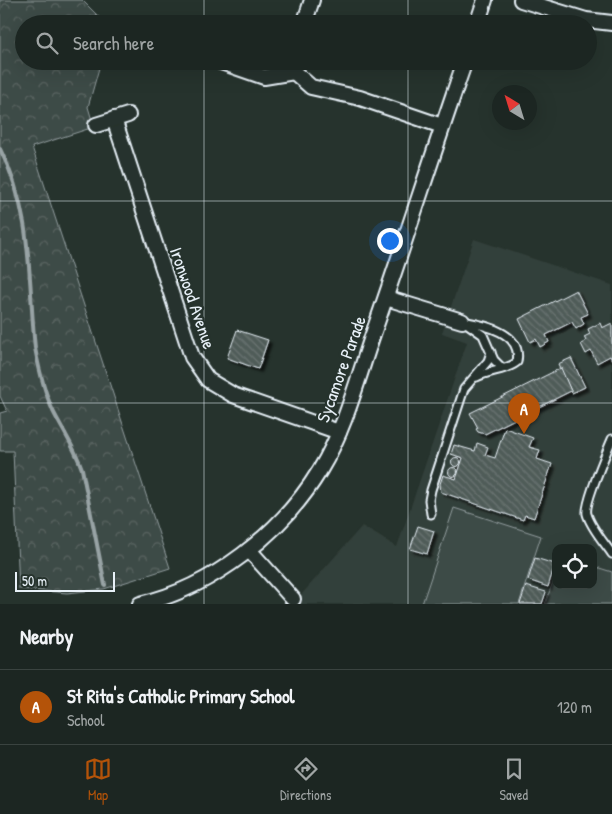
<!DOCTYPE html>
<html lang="en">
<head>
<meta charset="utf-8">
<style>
	body { margin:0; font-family:"Patrick Hand",sans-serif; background:#252e2a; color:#f1f3f6 }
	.controls { position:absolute; right:15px; bottom:15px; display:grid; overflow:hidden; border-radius:10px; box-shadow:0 5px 20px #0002 }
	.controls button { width:45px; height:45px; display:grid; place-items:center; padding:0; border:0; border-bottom:1px solid #3a4340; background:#1c2622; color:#f1f3f6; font:25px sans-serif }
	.compass { position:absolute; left:492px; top:85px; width:45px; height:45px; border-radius:50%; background:#1c2622; box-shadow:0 5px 20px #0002; rotate:322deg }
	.scale { position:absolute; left:15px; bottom:12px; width:100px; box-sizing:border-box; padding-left:5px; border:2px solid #e8f1f8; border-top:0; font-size:14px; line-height:18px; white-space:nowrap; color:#e8f1f8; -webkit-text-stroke:4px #26332d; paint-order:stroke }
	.you { position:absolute; left:389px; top:240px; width:18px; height:18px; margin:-12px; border:4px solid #fff; border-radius:50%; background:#1a73e8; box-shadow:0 0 0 8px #1a73e833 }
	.badge { display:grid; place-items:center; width:32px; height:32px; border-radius:50%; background:#b45309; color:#fff; font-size:16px; font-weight:700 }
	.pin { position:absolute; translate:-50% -41px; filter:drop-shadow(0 1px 2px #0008) }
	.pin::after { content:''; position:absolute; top:26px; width:18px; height:15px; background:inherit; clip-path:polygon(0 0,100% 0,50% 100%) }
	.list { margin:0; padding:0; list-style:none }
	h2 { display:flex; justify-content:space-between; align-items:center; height:65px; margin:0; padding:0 20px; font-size:21px }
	h2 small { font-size:16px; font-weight:400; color:#a0a5a5 }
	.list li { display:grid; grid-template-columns:32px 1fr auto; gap:15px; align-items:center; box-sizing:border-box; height:75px; padding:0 20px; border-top:1px solid #3a4340 }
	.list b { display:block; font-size:19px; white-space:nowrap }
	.list p { margin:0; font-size:16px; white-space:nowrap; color:#a0a5a5 }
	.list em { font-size:16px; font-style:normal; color:#a0a5a5 }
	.icon { flex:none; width:28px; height:28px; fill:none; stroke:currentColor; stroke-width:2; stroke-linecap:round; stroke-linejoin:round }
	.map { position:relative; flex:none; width:612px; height:604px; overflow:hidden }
	.search { position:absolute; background:#1c2622; box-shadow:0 5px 20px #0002; left:15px; right:15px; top:15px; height:55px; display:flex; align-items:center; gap:12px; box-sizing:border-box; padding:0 18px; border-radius:28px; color:#a0a5a5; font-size:19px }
	.sheet { height:140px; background:#1c2622 }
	nav { display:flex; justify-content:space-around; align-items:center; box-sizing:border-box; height:70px; border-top:1px solid #3a4340; background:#1c2622; font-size:14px; color:#a0a5a5 }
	nav a { display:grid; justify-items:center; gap:2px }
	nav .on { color:#b45309 }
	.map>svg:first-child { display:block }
</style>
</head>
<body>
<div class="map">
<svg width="612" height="604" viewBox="0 0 612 604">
	<defs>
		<pattern id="park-crowns" width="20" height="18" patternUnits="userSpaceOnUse" patternTransform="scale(1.25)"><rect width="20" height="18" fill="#3e4b47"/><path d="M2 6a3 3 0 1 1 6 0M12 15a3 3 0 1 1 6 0" fill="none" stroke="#5a6562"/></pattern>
		<pattern id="building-back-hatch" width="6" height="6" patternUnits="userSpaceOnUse" patternTransform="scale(1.25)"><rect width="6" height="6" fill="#505c59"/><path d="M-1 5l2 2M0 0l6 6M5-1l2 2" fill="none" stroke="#697472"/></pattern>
		<filter id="shadow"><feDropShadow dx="3.5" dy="3.5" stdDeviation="1" flood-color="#0009"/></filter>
	</defs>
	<rect width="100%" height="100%" fill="#26332d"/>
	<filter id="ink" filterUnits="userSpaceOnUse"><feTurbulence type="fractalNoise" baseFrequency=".02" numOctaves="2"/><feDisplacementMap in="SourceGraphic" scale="10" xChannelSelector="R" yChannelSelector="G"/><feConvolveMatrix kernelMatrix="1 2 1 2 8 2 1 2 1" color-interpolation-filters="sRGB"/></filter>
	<g filter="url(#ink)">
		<!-- built -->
		<path fill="#333f3a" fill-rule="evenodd" d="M474,239L612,285V604H293L362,526L397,547L467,342L442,333ZM556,548H593V585H556Z"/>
		<!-- green -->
		<g fill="#3e4b47" stroke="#939ea0">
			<path d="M454,508L541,536L519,604H422Z"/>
			<path d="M593,566L612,572V604H545L556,573V585H593Z"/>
		</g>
		<!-- park -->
		<path fill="url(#park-crowns)" stroke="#939ea0" d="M0,0H82L103,21V24H24V61H101L88,107L94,127L32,147L170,568L104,589L67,593L19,589L13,451H0V413L7,411L0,396Z"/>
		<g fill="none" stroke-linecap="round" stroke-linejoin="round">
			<!-- stream -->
			<path stroke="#98a3a5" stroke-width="4" d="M0,149C33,213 28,279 35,348C39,369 44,391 53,411C63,431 75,448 82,469L105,585"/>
		</g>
		<!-- building -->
		<g fill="url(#building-back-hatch)" stroke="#e8f1f8" filter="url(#shadow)">
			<path d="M576,290L588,314L581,317L584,324L576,329L572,322L546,335L549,342L540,347L536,339L530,342L519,319Z"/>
			<path d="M600,323L602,328L612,323V360L610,356L597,363L591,351L586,354L581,344L586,341L584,337L590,334L588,329Z"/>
			<path d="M237,330L268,340L258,369L227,358Z"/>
			<path d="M571,358L585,387L572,393L558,364Z"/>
			<path d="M561,368L571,391L485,434L478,432L476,429L478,428L470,413Z"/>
			<path d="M505,428L533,438L529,447L540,450L537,459L552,464L534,518L525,515L523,520L441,492L440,484L443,475L456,479L463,458L451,454L454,445L475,451L477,443L488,447L485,455L495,458Z"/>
			<circle cx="456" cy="462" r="4.5"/>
			<circle cx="453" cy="472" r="4.5"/>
			<path d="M418,526L434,531L427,554L410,549Z"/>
			<path d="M535,558L555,564L548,587L528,580Z"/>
			<path d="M526,586L546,592L542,604H520Z"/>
		</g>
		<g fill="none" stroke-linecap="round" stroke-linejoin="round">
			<!-- service casing -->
			<g stroke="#e8f1f8" stroke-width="11">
				<g id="service">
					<path d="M462,321C484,325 523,332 517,362C506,371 490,370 477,377"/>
					<path d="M466,323L483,335L494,360L502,368"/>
					<path d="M612,439C607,451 584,504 587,514C591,528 604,542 612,554"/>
					<path d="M431,514L429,500L431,490L464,389L488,361L491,352"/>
				</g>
			</g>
			<!-- minor casing -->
			<g stroke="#e8f1f8" stroke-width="18">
				<g id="minor">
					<path d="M521,0L586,20L612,23"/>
					<path d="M304,24L312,0"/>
					<path d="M477,24L485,0"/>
					<path d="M218,61L264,77L294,72"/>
					<path d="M294,61V72L311,87L360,98L442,126"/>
					<path d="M114,119L192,357L208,380L233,395L339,432"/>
					<path d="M96,125L128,115"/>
					<path d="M386,298L462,321"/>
					<path d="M249,550L293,599"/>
					<path d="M140,604C212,588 282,533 320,470C345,429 357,381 372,337C404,245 433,153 465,61"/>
				</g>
			</g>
			<!-- service -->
			<use href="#service" stroke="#26332d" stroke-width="7"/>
			<!-- minor -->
			<use href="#minor" stroke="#26332d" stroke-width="14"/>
		</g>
	</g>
	<!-- grid -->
	<path fill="none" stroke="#e8f1f8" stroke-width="1" stroke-opacity="0.55" d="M204,0V24M408,0V24M204,61V604M408,61V604M0,201H612M0,403H612"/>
	<g text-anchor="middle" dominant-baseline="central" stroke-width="4.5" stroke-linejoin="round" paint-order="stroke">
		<!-- street labels -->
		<g font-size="18" fill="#e8f1f8" stroke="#26332d">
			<text transform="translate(193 298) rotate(71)">Ironwood Avenue</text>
			<text transform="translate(341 369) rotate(-70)">Sycamore Parade</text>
		</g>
	</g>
</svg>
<div class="controls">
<button><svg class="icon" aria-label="locate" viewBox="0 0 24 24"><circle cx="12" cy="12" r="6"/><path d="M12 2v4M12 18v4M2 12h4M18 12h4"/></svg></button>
</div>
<svg class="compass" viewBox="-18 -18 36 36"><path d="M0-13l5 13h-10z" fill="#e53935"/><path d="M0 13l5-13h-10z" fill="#a0a5a5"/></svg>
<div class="scale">50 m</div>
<div class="you"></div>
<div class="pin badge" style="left:524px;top:434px">A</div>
<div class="search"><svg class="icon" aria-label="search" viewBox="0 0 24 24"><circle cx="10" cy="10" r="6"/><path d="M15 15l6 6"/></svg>Search here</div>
</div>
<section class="sheet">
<h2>Nearby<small></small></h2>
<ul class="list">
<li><span class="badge">A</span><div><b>St Rita's Catholic Primary School</b><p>School</p></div><em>120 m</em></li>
</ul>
</section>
<nav>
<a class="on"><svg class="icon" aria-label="map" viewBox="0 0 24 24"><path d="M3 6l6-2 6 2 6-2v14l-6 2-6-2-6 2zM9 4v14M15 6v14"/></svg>Map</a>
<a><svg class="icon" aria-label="directions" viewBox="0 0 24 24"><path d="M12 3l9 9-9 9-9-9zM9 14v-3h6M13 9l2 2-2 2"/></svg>Directions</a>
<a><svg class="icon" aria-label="saved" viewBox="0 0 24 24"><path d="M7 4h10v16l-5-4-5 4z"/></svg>Saved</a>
</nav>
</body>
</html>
